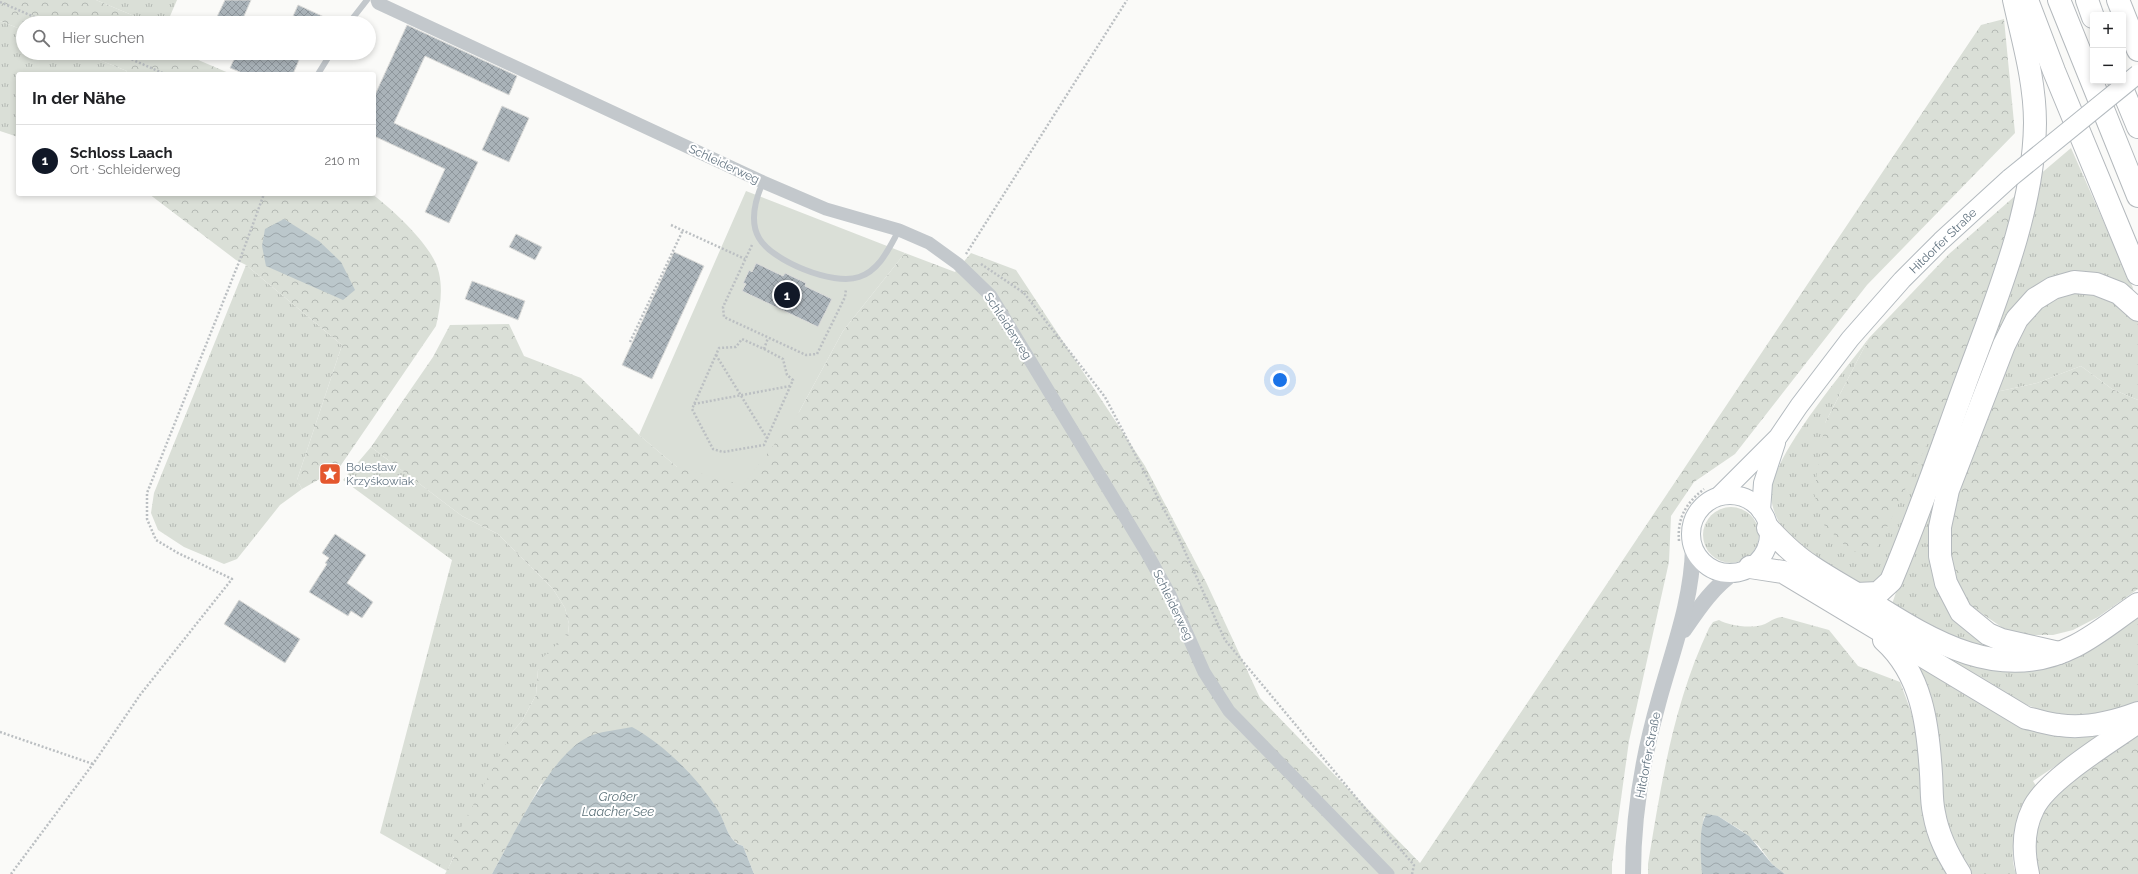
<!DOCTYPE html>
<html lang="de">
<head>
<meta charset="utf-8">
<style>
	body { margin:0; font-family:Raleway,sans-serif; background:#f2f2f2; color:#202124 }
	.controls { position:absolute; right:12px; top:12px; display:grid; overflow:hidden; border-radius:4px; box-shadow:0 2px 6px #0003 }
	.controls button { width:36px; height:36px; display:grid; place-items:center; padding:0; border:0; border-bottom:1px solid #e0e0e0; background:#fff; color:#202124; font:20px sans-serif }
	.you { position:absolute; left:1280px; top:380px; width:14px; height:14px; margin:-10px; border:3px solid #fff; border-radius:50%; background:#1a73e8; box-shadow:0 0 0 6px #1a73e833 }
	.badge { display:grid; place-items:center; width:26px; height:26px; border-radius:50%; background:#111827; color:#fff; font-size:13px; font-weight:700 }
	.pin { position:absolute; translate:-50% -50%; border:2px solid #fff; box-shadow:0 1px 4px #0006 }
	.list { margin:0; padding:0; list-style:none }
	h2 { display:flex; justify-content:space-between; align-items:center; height:52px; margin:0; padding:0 16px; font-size:17px }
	h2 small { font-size:13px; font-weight:400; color:#757577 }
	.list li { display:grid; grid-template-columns:26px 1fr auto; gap:12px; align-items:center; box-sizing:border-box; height:72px; padding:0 16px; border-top:1px solid #e0e0e0 }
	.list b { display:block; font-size:15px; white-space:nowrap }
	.list p { margin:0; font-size:13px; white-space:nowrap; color:#757577 }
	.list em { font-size:13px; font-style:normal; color:#757577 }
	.icon { flex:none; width:22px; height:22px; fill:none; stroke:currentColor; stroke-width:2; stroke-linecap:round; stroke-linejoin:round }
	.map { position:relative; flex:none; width:2138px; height:874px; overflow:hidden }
	.search { position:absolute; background:#fff; box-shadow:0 2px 6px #0003; left:16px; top:16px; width:360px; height:44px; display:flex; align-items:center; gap:10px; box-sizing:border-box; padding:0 14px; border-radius:22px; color:#757577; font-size:15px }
	.panel { position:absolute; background:#fff; box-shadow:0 2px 6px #0003; left:16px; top:72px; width:360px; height:124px; border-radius:4px }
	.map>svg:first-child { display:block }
</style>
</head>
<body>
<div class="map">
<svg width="2138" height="874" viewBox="0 0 2138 874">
	<defs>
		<pattern id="grass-tufts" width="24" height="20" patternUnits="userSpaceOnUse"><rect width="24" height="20" fill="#dadfd7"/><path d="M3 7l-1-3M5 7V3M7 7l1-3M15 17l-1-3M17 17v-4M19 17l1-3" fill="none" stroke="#b4b9b4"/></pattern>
		<pattern id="forest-crowns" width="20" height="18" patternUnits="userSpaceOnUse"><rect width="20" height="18" fill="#dadfd7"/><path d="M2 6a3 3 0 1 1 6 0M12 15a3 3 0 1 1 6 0" fill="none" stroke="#b4b9b4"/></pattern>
		<pattern id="water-waves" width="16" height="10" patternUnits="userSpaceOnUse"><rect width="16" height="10" fill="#bbc7cb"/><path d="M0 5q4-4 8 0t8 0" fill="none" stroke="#9ca6aa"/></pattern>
		<pattern id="building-cross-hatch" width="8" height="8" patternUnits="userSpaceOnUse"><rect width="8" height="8" fill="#aab3b9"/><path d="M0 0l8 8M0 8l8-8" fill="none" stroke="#8e969c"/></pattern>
	</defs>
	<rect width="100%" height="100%" fill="#fafaf8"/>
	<!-- grass -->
	<g fill="url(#grass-tufts)">
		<path d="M96,0H177L167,23H151Z"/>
		<path d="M0,21L23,30V53H82L127,71L125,74H18V137L0,131Z"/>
		<path d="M2071,148L2133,288L2132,293L2121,285L2025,301L1936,575L2005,648L1989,654L1891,607L2038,176Z"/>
		<path d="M246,265L342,345L297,480L302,489L280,505L237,559L224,564L184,547L158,530L151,513L154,493Z"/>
		<path d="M2072,291L2110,296L2138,318V400L2112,389L2081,366L2037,383L1991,393L2016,335L2038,306Z"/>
		<path d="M1869,338L1825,423L1954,389L1886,578L1868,587C1831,575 1771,539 1771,493C1772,456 1845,370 1869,338Z"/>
		<path d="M371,447L462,516L498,534L553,589L565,608L569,624L568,634L538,670L536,695L522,721L513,731L447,871L380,833L452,560L343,480Z"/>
		<circle cx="1731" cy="535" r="28"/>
		<path d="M2138,617V703C2122,707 2107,713 2091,716C2038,725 1971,673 1927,647L1985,666Z"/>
		<path d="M1920,666L1988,707L2110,730L2033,781L2038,789C2024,816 2005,842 2016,874H1970L1945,826L1935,725L1931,696L1919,669Z"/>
	</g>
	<!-- forest -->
	<g fill="url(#forest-crowns)">
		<path d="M0,0H96L151,23H23V30L0,21Z"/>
		<path d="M2004,19L2015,133L1867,285L1735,454L1694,482L1671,516L1669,562L1629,741L1612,864V874H754L743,846C729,842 725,824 719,812L541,784L492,874H445L454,857L450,848L513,731L522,721L536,695L538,670L542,658L568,634L569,624L565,608L553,589L498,534L462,516L371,447L433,357L450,325L509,324L524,356L581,378L639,435L677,467L799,412L843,331L905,253L955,272L971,253L1016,270L1145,466L1206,582L1260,698L1420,863L1981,25Z"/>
		<path d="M82,53H190L196,59L231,74H125L127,71Z"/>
		<path d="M2024,188L1965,365L1876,550L1852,552L1823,524L1814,493L1825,423L1869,338L1949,254Z"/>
		<path d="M149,194H372C393,210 434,247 439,273C443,291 440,308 436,326L339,468L302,489L297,480L342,345L246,265L236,260Z"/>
		<path d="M2081,366L2112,389L2138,400V589L2098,617L2073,630L2053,635H2026L2003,628L1972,607L1962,594L1953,574L1946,530L1991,393L2037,383Z"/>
		<path d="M1782,617L1829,630L1858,666L1900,682L1916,725L1927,827L1948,874H1785L1772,864L1759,846L1742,831L1718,816L1704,817L1702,827V874H1648V864C1662,780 1673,705 1709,628L1713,622L1719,620C1730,626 1752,629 1765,624C1771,621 1774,618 1782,617Z"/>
		<path d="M2138,734V874H2038L2033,860L2037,818L2064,786Z"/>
	</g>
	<!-- garden -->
	<path fill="#dadfd7" d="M746,191L905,253L843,331L799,412L743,485L677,467L639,435Z"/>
	<!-- water -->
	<g fill="url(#water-waves)">
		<path d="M284,219L319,241L341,262L355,290L343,300L266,266L262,246L265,229Z"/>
		<path d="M632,727C665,745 700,780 719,812C726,824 728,842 743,846L754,874H492C513,837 549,756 588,737C600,731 618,730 632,727Z"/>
		<path d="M1707,814L1718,816L1749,836L1772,864L1785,874H1702C1701,861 1698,823 1707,814Z"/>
	</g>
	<!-- building -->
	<g fill="url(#building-cross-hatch)" stroke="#dcdcda">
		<path d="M225,0H251L241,23H214Z"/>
		<path d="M298,5L337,23H290Z"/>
		<path d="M407,25L517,76L509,95L425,56L394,123L478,162L449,223L425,212L445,169L374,136V97Z"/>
		<path d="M237,53H302L293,74H245L230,68Z"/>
		<path d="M502,106L529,118L509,162L482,150Z"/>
		<path d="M516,234L542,247L535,260L509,247Z"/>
		<path d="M674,252L704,266L652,379L622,365Z"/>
		<path d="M756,263L783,276L785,273L806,283L805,286L832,299L818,327L742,291L746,284L743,283L746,277L749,270L752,272Z"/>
		<path d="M472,281L525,301L518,320L465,299Z"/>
		<path d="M335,534L366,555L347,583L373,602L362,618L351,611L348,616L309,592L327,564L325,563L329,558L322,553Z"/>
		<path d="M239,600L300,639L285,663L224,624Z"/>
	</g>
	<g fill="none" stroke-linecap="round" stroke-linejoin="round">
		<!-- secondary casing -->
		<g stroke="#b3babf" stroke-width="20">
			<g id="secondary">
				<circle cx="1730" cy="534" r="39"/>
				<path d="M1719,496L1778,437L1799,406L1850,339L1902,280L1941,241L2010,178"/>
				<path d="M1761,511L1763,483L1776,443"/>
			</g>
		</g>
		<!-- motorway casing -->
		<g stroke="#b4b9bd" stroke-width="24">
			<g id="motorway">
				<path d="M2027,0L2054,71L2138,274"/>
				<path d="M2059,0L2138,196"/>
				<path d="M2087,0L2093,17"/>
				<path d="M2118,0L2138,50"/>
				<path d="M2119,81L2138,127"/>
				<path d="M1768,528C1781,542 1795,556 1811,566C1830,579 1851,590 1870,602C1933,642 2001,684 2075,646C2097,635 2117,618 2138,604"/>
				<path d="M1750,567L1783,572L2026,718C2037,720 2048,724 2059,725C2085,729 2114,722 2138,713"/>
				<path d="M1857,594L1878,593L1891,581C1918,517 1941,450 1965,384C1995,302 2034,211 2035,123C2035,81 2023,41 2014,0"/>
				<path d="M1884,640C1922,674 1928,725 1931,774C1932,786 1931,800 1934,813C1938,836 1947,854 1960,874"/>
				<path d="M2059,653L2002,640L1988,634L1961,612L1946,583L1940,556V527L1948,490L2004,345L2017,319L2035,299L2053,288L2074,282L2096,284L2119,293L2138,310"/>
				<path d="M2028,874C2023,852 2023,829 2033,809C2046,780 2111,741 2138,722"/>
			</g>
		</g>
		<!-- path -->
		<g stroke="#bbbfc2" stroke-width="2.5" stroke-dasharray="2 2" stroke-linecap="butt">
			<path d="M0,2L48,23"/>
			<path d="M117,53L165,74"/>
			<path d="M671,225L745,259"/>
			<path d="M752,245L723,307L724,317L806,355L817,354L845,297L846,289"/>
			<path d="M966,254L1127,0"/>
			<path d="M981,264L1024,293L1105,397L1177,534L1225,640L1379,825L1414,865L1412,874"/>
			<path d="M630,342L683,230"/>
			<path d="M764,349L783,359L787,375L793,380L764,445L723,452L713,449L692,409L719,348L736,347L742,339L764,349L768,338"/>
			<path d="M716,355L767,438"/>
			<path d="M694,404L790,386"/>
			<path d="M1679,541C1677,518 1686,503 1704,489"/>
			<path d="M0,732L93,764"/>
			<path d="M11,874L93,764L140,695L232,579L178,553L156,540L147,519V493L239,262L264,194"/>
		</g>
		<!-- service -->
		<g stroke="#c3c8cc" stroke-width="6">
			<path d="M349,23L367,0"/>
			<path d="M318,74L331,53"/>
			<path d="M763,182C756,198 749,221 759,238C772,261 833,286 859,277C880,270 889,248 899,230"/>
		</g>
		<!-- minor -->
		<path stroke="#c3c8cc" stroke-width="13" d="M377,0L378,3L763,182L826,209L899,230L929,243L958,264L991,296L1148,555L1170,595L1204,672L1229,711L1388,874"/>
		<!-- tertiary -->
		<g stroke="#c3c8cc" stroke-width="16">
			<path d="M1684,630C1699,608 1713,587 1735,572"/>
			<path d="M1633,874C1633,816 1643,756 1659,700C1673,649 1692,601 1693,547"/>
		</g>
		<!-- secondary -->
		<use href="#secondary" stroke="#fff" stroke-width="18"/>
		<!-- motorway -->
		<use href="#motorway" stroke="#fff" stroke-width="22"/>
		<!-- secondary-bridge casing -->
		<g stroke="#b3babf" stroke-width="20" stroke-linecap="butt">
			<path id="secondary-bridge" d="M2010,178L2138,74"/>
		</g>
		<!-- secondary-bridge -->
		<use href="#secondary-bridge" stroke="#fff" stroke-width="18"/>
	</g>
	<!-- icons -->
	<defs>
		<g id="sight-square" transform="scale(1.15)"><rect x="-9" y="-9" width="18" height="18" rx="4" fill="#e4572e" stroke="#fff"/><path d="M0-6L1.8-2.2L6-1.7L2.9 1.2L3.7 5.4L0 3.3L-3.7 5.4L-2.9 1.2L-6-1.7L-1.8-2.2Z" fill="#fff"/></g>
	</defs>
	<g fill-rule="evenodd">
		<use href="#sight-square" x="330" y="474"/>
	</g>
	<g text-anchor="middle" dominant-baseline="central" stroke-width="4" stroke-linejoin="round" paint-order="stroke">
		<!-- street labels -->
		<g font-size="12" fill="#657683" stroke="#fff">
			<text transform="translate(724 164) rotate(25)">Schleiderweg</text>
			<text transform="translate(1943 241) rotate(-44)">Hitdorfer Straße</text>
			<text transform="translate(1008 326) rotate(57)">Schleiderweg</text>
			<text transform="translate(1173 605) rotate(64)">Schleiderweg</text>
			<text transform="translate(1648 755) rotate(-79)">Hitdorfer Straße</text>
		</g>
		<!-- poi labels -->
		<g font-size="12" fill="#657683" stroke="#fff" text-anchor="start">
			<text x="346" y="467">Bolesław<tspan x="346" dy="14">Krzyśkowiak</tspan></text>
		</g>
		<!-- water labels -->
		<g font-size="13" font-style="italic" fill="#60757c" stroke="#fff">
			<text x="618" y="796">Großer<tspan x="618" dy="15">Laacher See</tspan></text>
		</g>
	</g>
</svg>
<div class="controls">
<button>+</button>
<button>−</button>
</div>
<div class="you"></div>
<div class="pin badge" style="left:787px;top:295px">1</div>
<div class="search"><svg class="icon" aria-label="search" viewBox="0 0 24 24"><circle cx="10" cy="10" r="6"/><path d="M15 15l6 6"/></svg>Hier suchen</div>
<section class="panel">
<h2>In der Nähe<small></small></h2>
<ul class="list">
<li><span class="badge">1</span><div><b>Schloss Laach</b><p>Ort · Schleiderweg</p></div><em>210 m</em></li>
</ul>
</section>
</div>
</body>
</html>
